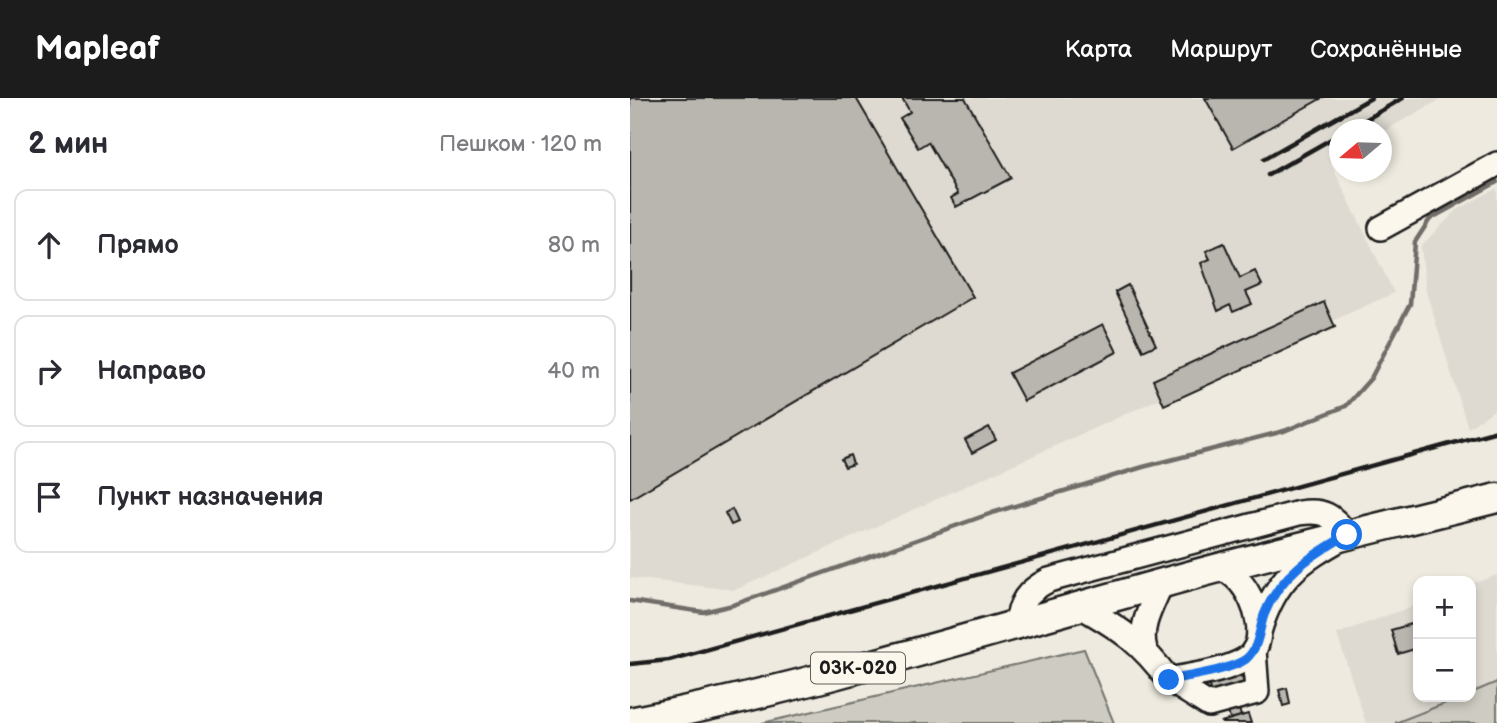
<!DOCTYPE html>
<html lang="ru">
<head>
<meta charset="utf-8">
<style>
	body { margin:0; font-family:"Balsamiq Sans",sans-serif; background:#f2f2f3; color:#2b2b33 }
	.controls { position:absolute; right:21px; bottom:21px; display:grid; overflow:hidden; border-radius:14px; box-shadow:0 4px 10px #0003 }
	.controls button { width:63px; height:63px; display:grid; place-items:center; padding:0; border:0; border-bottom:2px solid #e1e1e2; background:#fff; color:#2b2b33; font:35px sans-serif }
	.compass { position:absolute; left:699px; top:21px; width:63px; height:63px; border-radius:50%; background:#fff; box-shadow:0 4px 10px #0003; rotate:251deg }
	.stop { position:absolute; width:21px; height:21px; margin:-16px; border:5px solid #1a73e8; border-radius:50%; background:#fff }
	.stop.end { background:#1a73e8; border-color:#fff; box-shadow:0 2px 7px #0008 }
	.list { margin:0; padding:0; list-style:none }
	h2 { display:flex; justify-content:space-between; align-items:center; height:91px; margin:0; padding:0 28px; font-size:30px }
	h2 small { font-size:23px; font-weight:400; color:#7c7c81 }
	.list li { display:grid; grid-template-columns:46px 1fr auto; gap:21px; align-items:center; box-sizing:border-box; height:112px; margin:0 14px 14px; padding:0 14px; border:2px solid #e1e1e2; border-radius:14px }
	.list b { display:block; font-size:26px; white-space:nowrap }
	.list em { font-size:23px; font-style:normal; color:#7c7c81 }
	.icon { flex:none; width:38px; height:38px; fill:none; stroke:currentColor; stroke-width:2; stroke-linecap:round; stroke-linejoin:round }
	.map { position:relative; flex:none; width:867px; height:625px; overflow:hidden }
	header { display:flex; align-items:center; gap:42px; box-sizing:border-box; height:98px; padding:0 35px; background:#1c1c1c; color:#fff }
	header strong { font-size:33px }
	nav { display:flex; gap:38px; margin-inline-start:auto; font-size:24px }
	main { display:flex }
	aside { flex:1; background:#fff }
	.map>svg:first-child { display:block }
</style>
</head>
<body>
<header>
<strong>Mapleaf</strong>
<nav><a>Карта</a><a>Маршрут</a><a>Сохранённые</a></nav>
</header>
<main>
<aside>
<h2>2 мин<small>Пешком · 120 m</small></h2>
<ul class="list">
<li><svg class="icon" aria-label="ahead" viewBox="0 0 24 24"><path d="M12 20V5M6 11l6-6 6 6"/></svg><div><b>Прямо</b></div><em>80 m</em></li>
<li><svg class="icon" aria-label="right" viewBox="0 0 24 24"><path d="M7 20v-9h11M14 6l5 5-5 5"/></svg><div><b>Направо</b></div><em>40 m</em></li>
<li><svg class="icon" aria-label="arrive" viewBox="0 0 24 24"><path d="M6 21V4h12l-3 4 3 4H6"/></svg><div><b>Пункт назначения</b></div></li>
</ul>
</aside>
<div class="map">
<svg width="867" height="625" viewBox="0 0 867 625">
	<rect width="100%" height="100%" fill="#eeeadf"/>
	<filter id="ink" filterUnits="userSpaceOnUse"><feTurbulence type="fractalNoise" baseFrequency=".0143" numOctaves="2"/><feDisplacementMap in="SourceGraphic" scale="14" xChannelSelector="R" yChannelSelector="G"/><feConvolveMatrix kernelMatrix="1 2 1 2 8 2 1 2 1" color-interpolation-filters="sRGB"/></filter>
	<g filter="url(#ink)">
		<!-- built -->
		<g fill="#dedad1">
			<path d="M0,0H813L752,34V32H710L709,58L700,64L764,195L105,492L0,480Z"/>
			<path d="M867,90V310L838,330L796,193L791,148L827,112Z"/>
			<path d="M867,477V584L841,595V486Z"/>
			<path d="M788,506V599H831L765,625H736L707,536Z"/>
		</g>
		<!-- green -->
		<g fill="#ceccc2" stroke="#75746f" stroke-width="2">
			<path d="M454,551L484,625H132Z"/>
			<path d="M867,584V625H765L831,599H841V595Z"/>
		</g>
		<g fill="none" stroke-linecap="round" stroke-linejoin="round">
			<!-- stream -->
			<path stroke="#6f6d69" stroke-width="4.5" d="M0,503L73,514L103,507L362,415L513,369L654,333L716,308L741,280L780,206L785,144L800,121L867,84"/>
		</g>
		<!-- building -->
		<g fill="#b9b6af" stroke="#1c1c1c" stroke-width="2">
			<path d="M0,0H226L343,199L0,401Z"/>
			<path d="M272,0H335L381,80L326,109L321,100L328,96L298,44L288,50L270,20L280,14Z"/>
			<path d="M575,0H692L603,50Z"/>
			<path d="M594,145L610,180L625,173L632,187L616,194L622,206L603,214L600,207L588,213L571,165L580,161L576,153Z"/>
			<path d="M498,187L526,247L513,253L485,194Z"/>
			<path d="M694,204L705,229L534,307L523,282Z"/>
			<path d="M473,226L487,254L394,303L379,275Z"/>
			<path d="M359,329L366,342L342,355L335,342Z"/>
			<path d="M220,357L223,366L215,369L211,361Z"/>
			<path d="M102,411L108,424L101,427L95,415Z"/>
			<path d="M788,524V550L768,556L761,532Z"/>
			<path d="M610,572L615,589L604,592L611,618L600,621L593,595L582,598L577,582Z"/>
			<path d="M657,590L660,606L653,608L649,592Z"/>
			<path d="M618,616L621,625H592L591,624Z"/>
		</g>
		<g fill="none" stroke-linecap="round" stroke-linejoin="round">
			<!-- minor casing -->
			<g stroke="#1c1c1c" stroke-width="28">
				<g id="minor">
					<path d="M751,130L867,66"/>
					<path d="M454,510C494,533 511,545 539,582C562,577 593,574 614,562C641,547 626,502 610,484C605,478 598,474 593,469"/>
					<path d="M387,529C389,504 397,493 419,482L669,415C693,411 703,417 717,437C669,464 645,479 629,534"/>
					<path d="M515,551C508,529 523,506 531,486"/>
					<path d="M539,582L579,607L627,594L624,552"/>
				</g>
			</g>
			<!-- major casing -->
			<g stroke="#1c1c1c" stroke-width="33">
				<path id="major" d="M0,624C180,589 356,534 533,485C644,454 756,428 867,400"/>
			</g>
			<!-- minor -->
			<use href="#minor" stroke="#fbf7ec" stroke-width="23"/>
			<!-- major -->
			<use href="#major" stroke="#fbf7ec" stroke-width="28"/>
			<!-- rail -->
			<g stroke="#1c1c1c" stroke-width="4.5">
				<path d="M718,32L773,0"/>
				<path d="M634,61L741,0"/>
				<path d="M638,77L710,36"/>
				<path d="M0,566L39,562L867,333"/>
			</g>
		</g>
	</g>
	<g fill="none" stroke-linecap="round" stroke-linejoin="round" filter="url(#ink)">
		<!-- route -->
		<path stroke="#1a73e8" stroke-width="9" d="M539,582C559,578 601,572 616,561C629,550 629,532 634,517C650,476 681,458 717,437"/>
	</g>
	<g text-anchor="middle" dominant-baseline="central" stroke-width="7" stroke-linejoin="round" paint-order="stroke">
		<!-- shield labels -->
		<rect fill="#fbf7ec" stroke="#5f5e5a" stroke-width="2" x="181" y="554.5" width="94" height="31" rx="5"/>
		<g font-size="19" font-weight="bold" fill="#1c1c1c">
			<text x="228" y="570">03К-020</text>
		</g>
	</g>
</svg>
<div class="controls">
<button>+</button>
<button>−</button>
</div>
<svg class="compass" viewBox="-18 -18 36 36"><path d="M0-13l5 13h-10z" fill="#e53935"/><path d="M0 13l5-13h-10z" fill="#7c7c81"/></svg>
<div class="stop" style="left:717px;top:437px"></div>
<div class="stop end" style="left:539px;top:582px"></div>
</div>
</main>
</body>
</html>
